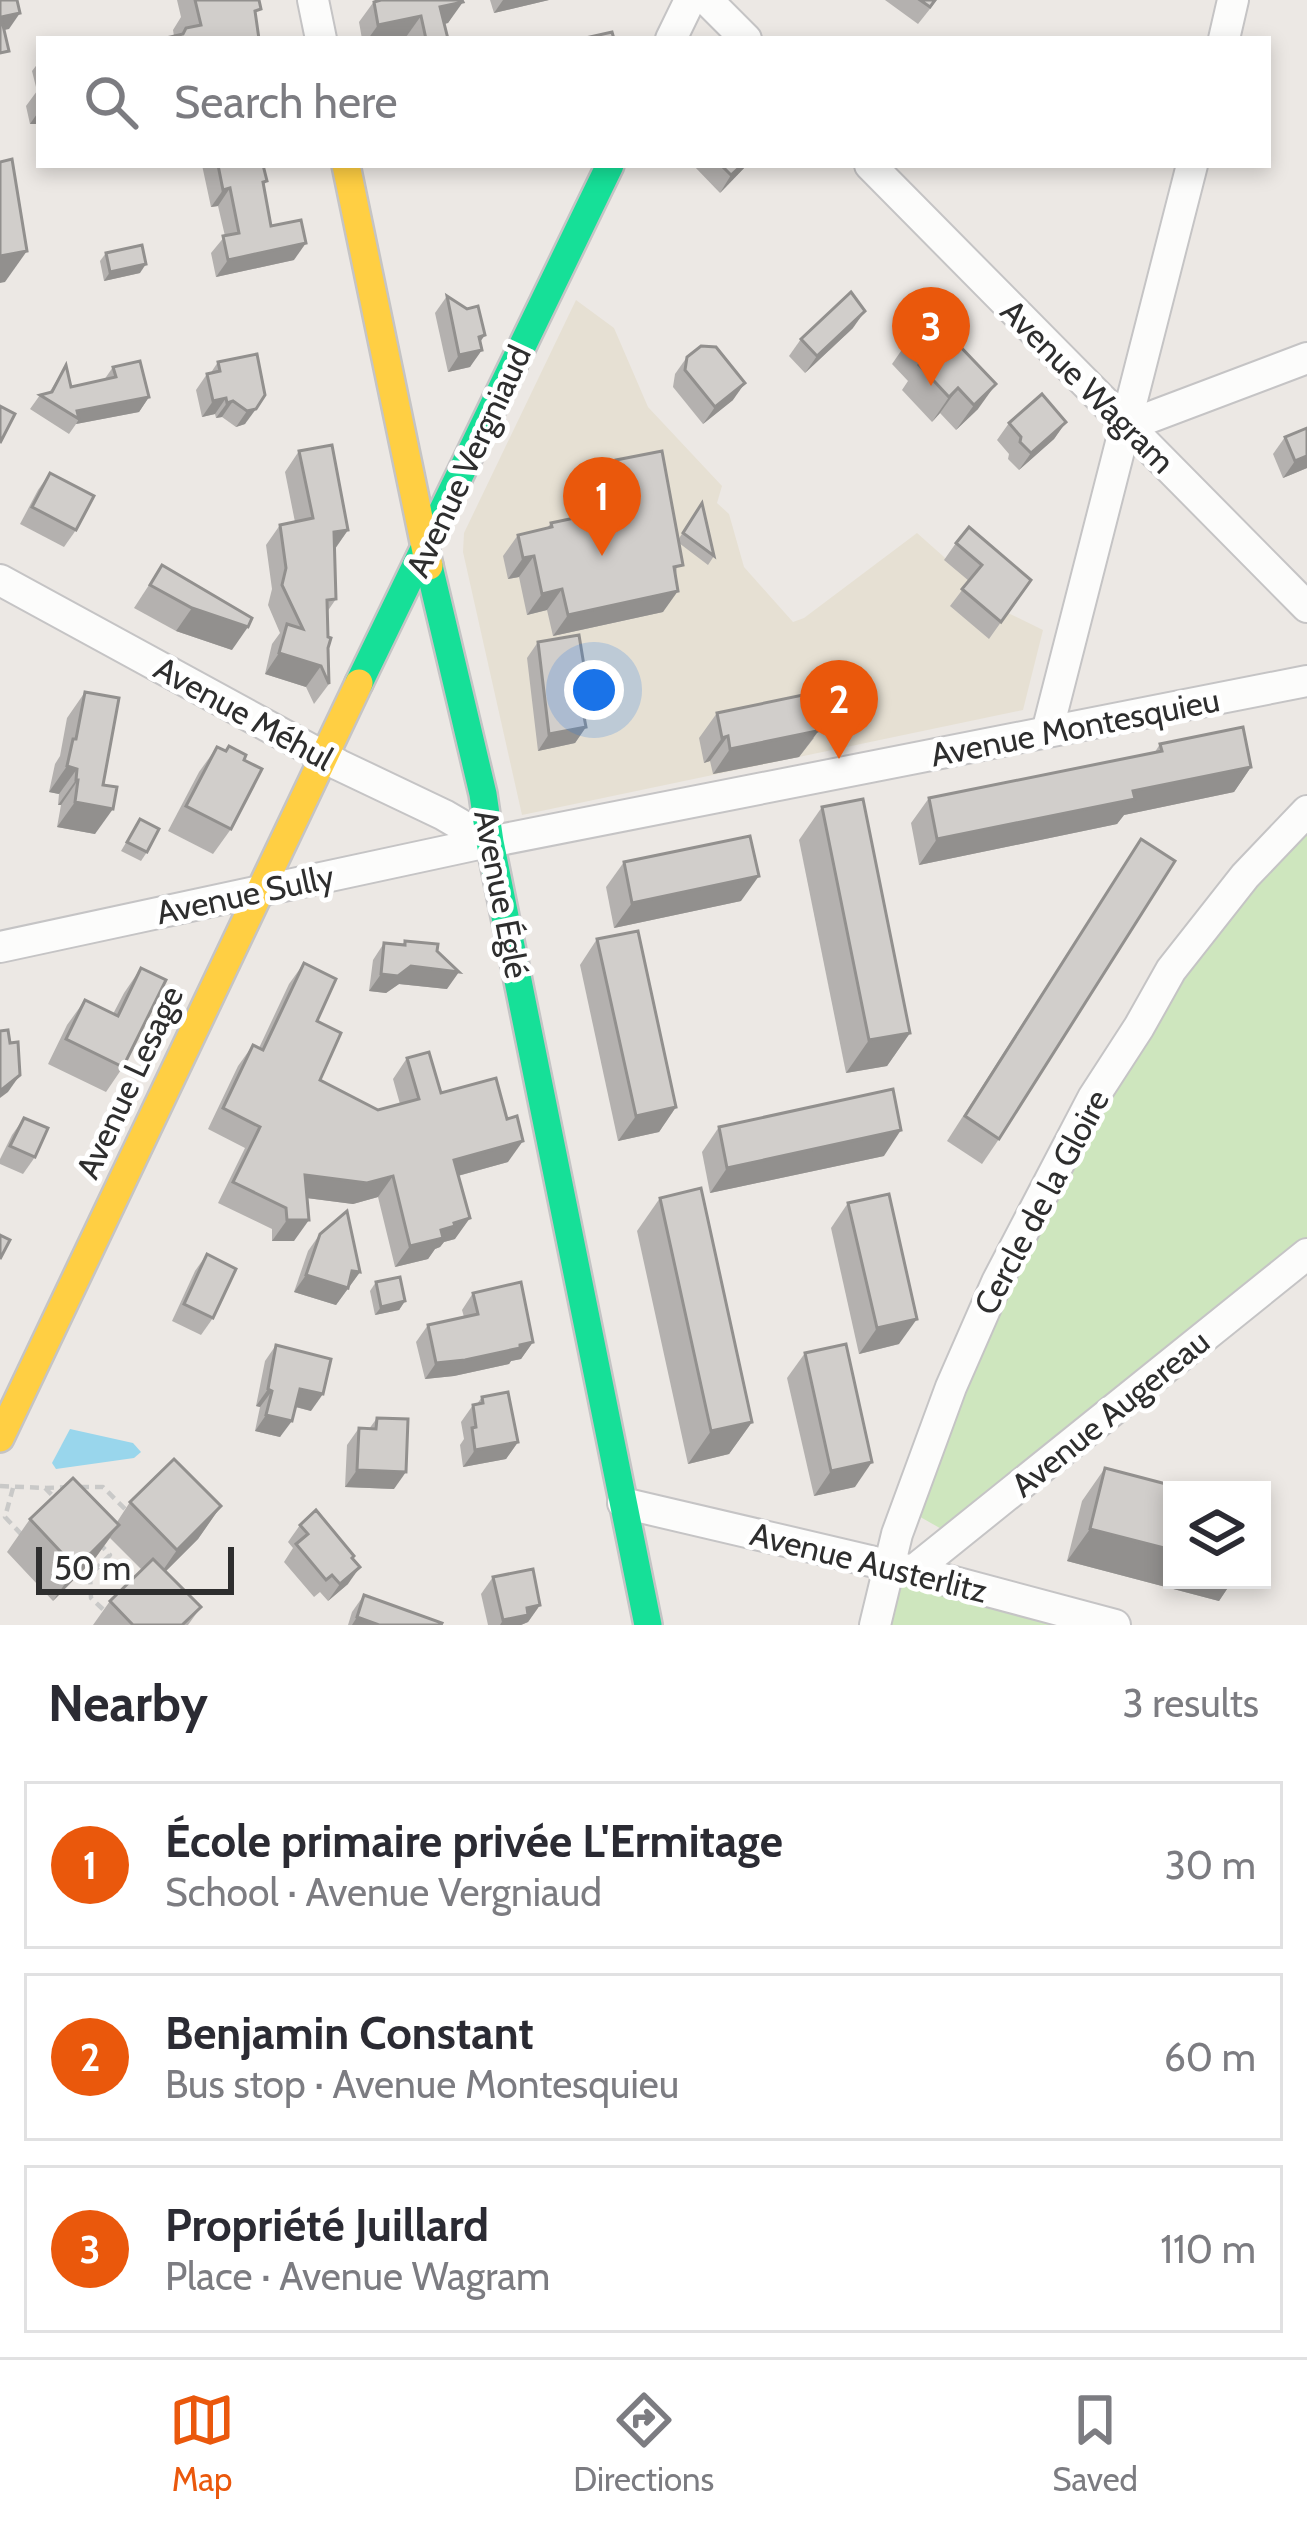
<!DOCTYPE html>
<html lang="en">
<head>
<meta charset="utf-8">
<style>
	body { margin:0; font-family:Cabin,sans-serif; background:#f2f2f3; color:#2b2b33 }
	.controls { position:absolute; right:36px; bottom:36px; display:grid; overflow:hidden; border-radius:0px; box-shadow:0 6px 18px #0003 }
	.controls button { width:108px; height:108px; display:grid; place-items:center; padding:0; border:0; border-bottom:3px solid #e1e1e2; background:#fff; color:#2b2b33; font:60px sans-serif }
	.scale { position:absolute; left:36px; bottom:30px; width:198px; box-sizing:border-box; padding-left:12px; border:6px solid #2e2e2e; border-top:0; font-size:33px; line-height:42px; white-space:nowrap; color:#2e2e2e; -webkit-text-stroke:9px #fff; paint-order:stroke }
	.you { position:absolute; left:594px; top:690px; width:42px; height:42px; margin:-30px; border:9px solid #fff; border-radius:50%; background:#1a73e8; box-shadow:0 0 0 18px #1a73e833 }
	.badge { display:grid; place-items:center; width:78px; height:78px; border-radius:50%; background:#ea580c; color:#fff; font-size:39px; font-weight:700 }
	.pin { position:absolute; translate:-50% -99px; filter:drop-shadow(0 3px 6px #0008) }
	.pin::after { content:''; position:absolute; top:63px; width:42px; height:36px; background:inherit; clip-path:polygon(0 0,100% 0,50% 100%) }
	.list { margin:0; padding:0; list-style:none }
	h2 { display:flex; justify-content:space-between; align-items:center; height:156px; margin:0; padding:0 48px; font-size:51px }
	h2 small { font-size:39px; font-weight:400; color:#7c7c81 }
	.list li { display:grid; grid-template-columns:78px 1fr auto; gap:36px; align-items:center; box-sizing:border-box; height:168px; margin:0 24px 24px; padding:0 24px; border:3px solid #e1e1e2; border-radius:0px }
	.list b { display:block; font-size:45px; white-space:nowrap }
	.list p { margin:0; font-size:39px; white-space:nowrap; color:#7c7c81 }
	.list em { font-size:39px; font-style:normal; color:#7c7c81 }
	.icon { flex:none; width:66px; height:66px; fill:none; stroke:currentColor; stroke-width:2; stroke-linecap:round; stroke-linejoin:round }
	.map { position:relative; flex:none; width:1307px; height:1625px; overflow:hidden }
	.search { position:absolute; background:#fff; box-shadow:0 6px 18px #0003; left:36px; right:36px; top:36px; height:132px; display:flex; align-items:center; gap:30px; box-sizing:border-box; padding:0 42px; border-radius:0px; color:#7c7c81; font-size:45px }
	.sheet { height:732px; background:#fff }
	nav { display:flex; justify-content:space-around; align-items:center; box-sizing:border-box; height:168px; border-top:3px solid #e1e1e2; background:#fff; font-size:33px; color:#7c7c81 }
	nav a { display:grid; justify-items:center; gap:6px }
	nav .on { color:#ea580c }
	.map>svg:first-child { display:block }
</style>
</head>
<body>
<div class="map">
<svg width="1307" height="1625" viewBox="0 0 1307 1625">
	<rect width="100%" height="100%" fill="#ece8e4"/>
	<!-- education -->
	<path fill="#e6e0d3" d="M576,300L614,328L648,407L722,486L717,503L729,514L744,567L793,622L804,618L917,533L1006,612L1043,630L1023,710L522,815L463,552L464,533Z"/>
	<!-- green -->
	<g fill="#cee6be">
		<path d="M1307,825V1239L945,1531L915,1514L1006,1280L1143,1035L1253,883Z"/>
		<path d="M898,1579L1061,1625H888Z"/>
	</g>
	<!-- water -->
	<path fill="#99d6ec" d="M70,1429L133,1443L141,1452L134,1458L56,1469L52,1463Z"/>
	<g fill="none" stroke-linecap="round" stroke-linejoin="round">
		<!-- street casing -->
		<g stroke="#c5c4c5" stroke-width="34">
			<g id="street">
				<path d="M313,0L321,39"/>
				<path d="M707,0L746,39"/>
				<path d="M671,39L690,0"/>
				<path d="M1224,39L1233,0"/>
				<path d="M870,165L1307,607"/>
				<path d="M1127,426L1307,358"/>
				<path d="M0,580L339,765L444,815L490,842"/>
				<path d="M1047,732L1192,165"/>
				<path d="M0,947L474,845L1307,681"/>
				<path d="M623,1503L913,1571L1115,1625"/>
				<path d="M913,1571L1307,1254"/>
				<path d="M875,1625L897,1534L951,1387L997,1282L1093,1098L1139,1027L1171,970L1245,876L1307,811"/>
			</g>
		</g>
		<!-- fast casing -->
		<g stroke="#c5c4c5" stroke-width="32">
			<g id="fast">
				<path d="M429,566L483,794L490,842L648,1625"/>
				<path d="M359,683L610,165"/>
			</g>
		</g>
		<!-- slow casing -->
		<g stroke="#c5c4c5" stroke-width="32">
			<g id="slow">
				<path d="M346,165L429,566"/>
				<path d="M0,1438L359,683"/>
			</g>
		</g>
		<!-- path -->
		<g stroke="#c9c9c8" stroke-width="4.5" stroke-dasharray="9 6" stroke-linecap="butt">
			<path d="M0,1486L45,1488L58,1501"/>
			<path d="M80,1487H103L126,1510"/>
			<path d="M13,1488L5,1517L22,1535"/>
			<path d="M45,1488L69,1487"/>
			<path d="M99,1543L110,1555L90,1575L91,1598L108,1614"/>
		</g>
		<!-- street -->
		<use href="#street" stroke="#fcfcfb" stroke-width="30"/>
		<!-- fast -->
		<use href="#fast" stroke="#16e098" stroke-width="27"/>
		<!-- slow -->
		<use href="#slow" stroke="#ffcf43" stroke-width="27"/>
	</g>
	<!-- wall -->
	<g fill="#b4b1af">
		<path d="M177,0H259L255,18L174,36L173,30L181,17Z"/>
		<path d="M375,0H462L448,23L444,24L448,39H407L406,37L396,39H362L359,22Z"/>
		<path d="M490,0H549L494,13Z"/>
		<path d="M885,0H937L918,24Z"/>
		<path d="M39,62V124H30L26,106L37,91L32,71Z"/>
		<path d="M202,165H263L267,181L263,186L271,226L294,260L216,277L211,253L225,236L218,206L211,207Z"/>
		<path d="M693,165H747L720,193Z"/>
		<path d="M106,253L140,273L104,281L100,261Z"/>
		<path d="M447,296L480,342L470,367L448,372L435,313Z"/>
		<path d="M853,328L805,373L789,356L801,339Z"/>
		<path d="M910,338L978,409L956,430L940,413L932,422L902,390L908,381L892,364Z"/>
		<path d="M257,354L245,424L236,427L222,417L216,418L215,414L202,417L196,390L207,374H210L218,362Z"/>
		<path d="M687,357L733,400L703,424L673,387L675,374Z"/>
		<path d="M66,365L71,387L104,380L113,367L149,397L139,412L76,424L69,434L30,409L40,395L49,393Z"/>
		<path d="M1066,422L1054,439L1019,470L1008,459L1009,454L997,440L1009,423Z"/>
		<path d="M1307,428V468L1283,478L1273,454L1285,437Z"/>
		<path d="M299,451L348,530L335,549L336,599L327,612L329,684L314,704L306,687L265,674L272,644L280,633L268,605L272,589L266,545L280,525L295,522L285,472Z"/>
		<path d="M616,460L678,540L702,503L714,556L708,565L679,543L676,576L663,612L553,636L547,610L527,615L519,577L508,579L503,556L518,535L547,528L551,523L580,525L608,518L601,481Z"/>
		<path d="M50,473L76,530L64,547L20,524L38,490Z"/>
		<path d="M956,543L1031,580L989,639L950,606L969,581L944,560Z"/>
		<path d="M162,565L232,650L176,631L134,608Z"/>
		<path d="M538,642L587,684L584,688L582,706L586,727L575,743L538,751L527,658Z"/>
		<path d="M85,692L103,785L95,834L57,827L61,805H58L59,794L49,792L55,764L60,756L67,718Z"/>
		<path d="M717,713L814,738L799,757L713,774L710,761L704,763L699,738Z"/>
		<path d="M1160,744L1251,767L1234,792L1124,815L1117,824L919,865L911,823L929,798L1155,752Z"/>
		<path d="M217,747L244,760L231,829L213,854L168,831L199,772Z"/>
		<path d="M822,807L910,1033L887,1066L846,1073L799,840Z"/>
		<path d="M140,819L147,852L141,861L121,851Z"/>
		<path d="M1141,839L999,1139L982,1164L947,1141Z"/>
		<path d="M624,862L741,901L614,928L606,887Z"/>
		<path d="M597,939L676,1107L659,1132L618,1141L580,965Z"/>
		<path d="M405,941L437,951L447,989L399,984L386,993L369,991L373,960L384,943L403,944Z"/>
		<path d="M304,963L317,1021L320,1080L378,1110L400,1104L393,1079L407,1058L508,1162L458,1176L455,1239L444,1242L440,1247L435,1249L428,1259L395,1267L378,1197L353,1204L307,1198L294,1241H272V1229L218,1203L245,1148L208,1129L238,1066L253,1045L259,1048L289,984Z"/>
		<path d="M141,968L123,1067L106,1092L48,1064L67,1025L85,1000L113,1014L124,993Z"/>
		<path d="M24,1118L35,1157L23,1174L0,1164V1159L12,1135Z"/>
		<path d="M719,1127L884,1156L710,1193L702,1152Z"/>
		<path d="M660,1198L752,1422L729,1454L688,1464L637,1231Z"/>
		<path d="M848,1203L899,1344L859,1354L831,1228Z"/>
		<path d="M320,1234L360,1272L336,1305L294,1292L308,1251Z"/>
		<path d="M207,1254L213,1318L201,1335L172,1321L195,1271Z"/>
		<path d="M376,1282L405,1301L399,1310L375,1315L370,1291Z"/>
		<path d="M473,1293L533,1342L521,1359L511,1361L509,1364L454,1376L425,1379L416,1342L428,1325L464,1317L462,1310Z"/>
		<path d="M276,1345L311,1411L295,1407L280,1437L255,1431L260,1407L256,1406L265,1361Z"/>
		<path d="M805,1353L855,1487L814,1496L787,1378Z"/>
		<path d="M482,1397L518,1442L506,1459L463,1467L460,1445L464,1439L461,1422L473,1405L477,1404Z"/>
		<path d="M377,1418L394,1489L345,1487L347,1445L359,1428L369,1429Z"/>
		<path d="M1105,1468L1172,1580H1233L1219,1601L1067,1561L1082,1501Z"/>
		<path d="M130,1502L221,1506L198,1539L166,1571L201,1607L188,1625H93L110,1601L142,1570L110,1538L96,1557L53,1601L7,1552L30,1519L117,1522Z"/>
		<path d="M300,1525L352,1558L348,1584L328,1601L320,1592L314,1597L284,1562L293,1548L288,1542Z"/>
		<path d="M493,1577L540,1605L528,1622L521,1625H488L481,1594Z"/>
		<path d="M364,1595L441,1625H348L352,1612Z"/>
	</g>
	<!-- shaded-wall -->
	<g fill="#92908e">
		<path d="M503,0H549L494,13Z"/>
		<path d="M463,2L448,23L426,28L440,7Z"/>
		<path d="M20,13L9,29L0,31L1,17Z"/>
		<path d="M421,16L406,37L396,39H368L378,25Z"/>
		<path d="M39,111V124H30Z"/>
		<path d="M742,165H747L720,193L731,175Z"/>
		<path d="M230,188L218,206L211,207L223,190Z"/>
		<path d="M306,243L294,260L216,277L228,260Z"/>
		<path d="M27,251L5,282L0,283V256Z"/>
		<path d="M146,264L140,273L104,281L110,272Z"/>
		<path d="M865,311L853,328L805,373L817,356Z"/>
		<path d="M485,335L473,352L482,350L470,367L448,372L459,355L479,337Z"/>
		<path d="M745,383L733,400L703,424L715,407Z"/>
		<path d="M996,384L978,409L956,430L974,405Z"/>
		<path d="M958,388L940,413L932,422L949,397Z"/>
		<path d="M149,397L139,412L76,424L79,419L77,411Z"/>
		<path d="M226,398L215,414L202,417L213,401Z"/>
		<path d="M233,401L222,417L216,418L227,403Z"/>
		<path d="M256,409L245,424L236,427L247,411Z"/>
		<path d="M1066,422L1054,439L1019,470L1031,453Z"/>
		<path d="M1307,456V468L1283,478L1295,461Z"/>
		<path d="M348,530L334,550V532Z"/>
		<path d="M534,556L519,577L508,579L523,558Z"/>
		<path d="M562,589L547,610L527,615L542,594Z"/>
		<path d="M678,591L663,612L553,636L568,615Z"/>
		<path d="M192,608L248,627L232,650L176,631Z"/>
		<path d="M279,653L321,666L306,687L265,674Z"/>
		<path d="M832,713L799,757L713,774L730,749L814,717Z"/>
		<path d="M586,727L575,743L538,751L549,734Z"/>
		<path d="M728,736L710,761L704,763L722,738Z"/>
		<path d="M67,766L77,769L59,794L49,792Z"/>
		<path d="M1251,767L1234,792L1124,815L1117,824L919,865L937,839L1133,791Z"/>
		<path d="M76,780H78L61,805H58Z"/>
		<path d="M75,802L113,809L95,834L57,827Z"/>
		<path d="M759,876L741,901L614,928L632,903Z"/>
		<path d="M411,966L459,972L447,989L399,984L386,993L369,991L381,974Z"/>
		<path d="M910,1033L887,1066L846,1073L869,1040Z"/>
		<path d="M20,1075L8,1092L0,1098V1091Z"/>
		<path d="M676,1107L659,1132L618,1141L636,1116Z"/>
		<path d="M901,1130L884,1156L710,1193L727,1168Z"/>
		<path d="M523,1141L508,1162L439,1181L454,1160Z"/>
		<path d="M305,1175L393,1176L378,1197L353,1204L291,1196Z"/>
		<path d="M470,1218L455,1239L444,1242L440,1247L435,1249L428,1259L395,1267L410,1246L454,1223Z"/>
		<path d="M287,1220H309L294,1241H272Z"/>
		<path d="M352,1271L360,1272L336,1305L294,1292L306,1275Z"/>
		<path d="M405,1301L399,1310L375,1315L381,1307Z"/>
		<path d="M917,1319L899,1344L859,1354L877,1328Z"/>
		<path d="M533,1342L521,1359L511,1361L509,1364L454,1376L425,1379L436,1363Z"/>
		<path d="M268,1389L272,1391L260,1407L256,1406Z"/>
		<path d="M300,1389L323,1394L311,1411L289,1405Z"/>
		<path d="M266,1415L292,1421L280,1437L255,1431Z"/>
		<path d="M752,1422L729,1454L688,1464L711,1431Z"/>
		<path d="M518,1442L506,1459L463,1467L475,1450Z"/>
		<path d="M872,1462L855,1487L814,1496L831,1471Z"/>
		<path d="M357,1470L406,1472L394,1489L345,1487Z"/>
		<path d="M221,1506L198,1539L154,1583L177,1550Z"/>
		<path d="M119,1525L96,1557L53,1601L76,1568Z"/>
		<path d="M1090,1529L1172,1550V1580H1233L1219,1601L1067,1561Z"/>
		<path d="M360,1567L348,1584L328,1601L340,1584Z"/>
		<path d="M540,1605L528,1622L521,1625H500L503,1620L527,1608Z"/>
		<path d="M357,1617L379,1625H352Z"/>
	</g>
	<!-- building -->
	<g fill="#d1cecb" stroke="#92908e" stroke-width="3">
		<path d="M0,0H17L20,13L1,17L9,51L0,53Z"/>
		<path d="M195,0H259L261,9L255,11L259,39H162L183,34L186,28L201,25Z"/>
		<path d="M381,0H462L463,2L440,7L448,39H426L421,16L378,25L374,2Z"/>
		<path d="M920,0H935L930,7Z"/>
		<path d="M612,32L614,39H581Z"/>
		<path d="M12,159L27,251L0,256V162Z"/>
		<path d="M218,165H263L267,181L263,182L271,226L301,220L306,243L228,260L223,236L239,233L230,188L223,190Z"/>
		<path d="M721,165H742L731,175Z"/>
		<path d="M142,245L146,264L110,272L106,253Z"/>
		<path d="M851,292L865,311L817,356L801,339Z"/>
		<path d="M447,296L467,309L478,306L485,335L479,337L482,350L459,355Z"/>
		<path d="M932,317L996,384L974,405L958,388L949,397L919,365L927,357L910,338Z"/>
		<path d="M701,346L716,347L745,383L715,407L685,370L687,357Z"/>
		<path d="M257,354L265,395L256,409L247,411L233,401L227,403L226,398L213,401L207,374L220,371L218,362Z"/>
		<path d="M140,361L149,397L77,411L79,419L40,395L52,392L66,365L71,387L116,377L113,367Z"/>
		<path d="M1042,394L1066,422L1031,453L1020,442L1021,437L1009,423Z"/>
		<path d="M0,406L15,414L0,443Z"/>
		<path d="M1307,428V456L1295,461L1285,437Z"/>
		<path d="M332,445L348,530L334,532L336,599L327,600L328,637L331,638L328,648L329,684L321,666L279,653L287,624L303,629L282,585L286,568L280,525L313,518L299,451Z"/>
		<path d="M662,451L683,565L674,567L678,591L568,615L562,589L542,594L534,556L523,558L518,535L552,527L551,523L579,517L580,525L626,514L616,460Z"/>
		<path d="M50,473L94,496L76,530L32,507Z"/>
		<path d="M702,503L714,556L683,533Z"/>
		<path d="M969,527L1031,580L1001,622L962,589L982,565L956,543Z"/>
		<path d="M162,565L252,618L248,627L192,608L150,585Z"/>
		<path d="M579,635L587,684H583L586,700L581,701L586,727L549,734L538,642Z"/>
		<path d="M827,690L832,713L814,717L817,731L730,749L728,736L722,738L717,713Z"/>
		<path d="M85,692L119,698L103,785L117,787L113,809L75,802L78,780H76L77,769L67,766L73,739H76Z"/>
		<path d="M1243,727L1251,767L1133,791L1135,799L937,839L929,798L1162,751L1160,744Z"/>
		<path d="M229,746L246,755L244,760L262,769L231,829L186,806L217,747L226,751Z"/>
		<path d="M863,799L910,1033L869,1040L822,807Z"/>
		<path d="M140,819L159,829L147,852L127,842Z"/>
		<path d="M750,836L759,876L632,903L624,862Z"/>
		<path d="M1141,839L1175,861L999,1139L965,1116Z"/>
		<path d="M638,931L676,1107L636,1116L597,939Z"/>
		<path d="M405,941L438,944L437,951L459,972L411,966L398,976L381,974L384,943L405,945Z"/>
		<path d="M304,963L336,979L317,1021L341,1033L320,1080L378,1110L419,1099L407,1058L429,1052L441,1093L496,1078L507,1119L517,1116L523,1141L454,1160L470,1218L454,1223L455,1226L441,1230L443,1238L410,1246L393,1176L367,1183L305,1175L309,1220H287L286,1208L233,1182L260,1127L223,1108L253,1045L263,1050Z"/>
		<path d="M141,968L166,980L123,1067L66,1039L85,1000L118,1016Z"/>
		<path d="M8,1030L10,1043L18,1042L20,1075L0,1091V1031Z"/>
		<path d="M893,1089L901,1130L727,1168L719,1127Z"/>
		<path d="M24,1118L48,1128L35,1157L10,1146Z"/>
		<path d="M701,1188L752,1422L711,1431L660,1198Z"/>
		<path d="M889,1194L917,1319L877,1328L848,1203Z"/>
		<path d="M347,1211L360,1272L352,1271L348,1288L306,1275L320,1234Z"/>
		<path d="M0,1235L10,1240L0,1259Z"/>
		<path d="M207,1254L236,1269L213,1318L184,1304Z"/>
		<path d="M400,1277L405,1301L381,1307L376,1282Z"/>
		<path d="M521,1282L533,1342L520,1345V1348L465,1360L436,1363L428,1325L478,1314L473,1293Z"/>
		<path d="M846,1344L872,1462L831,1471L805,1353Z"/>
		<path d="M276,1345L331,1359L323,1394L300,1389L292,1421L266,1415L272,1391L268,1389Z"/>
		<path d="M508,1392L518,1442L475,1450L472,1428L476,1427L473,1405L483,1403L482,1397Z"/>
		<path d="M377,1418L408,1419L406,1472L357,1470L359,1428L376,1429Z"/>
		<path d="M174,1459L221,1506L177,1550L130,1502Z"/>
		<path d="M1105,1468L1189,1490H1172V1550L1090,1529Z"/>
		<path d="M73,1478L119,1525L76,1568L30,1519Z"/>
		<path d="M316,1510L354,1556L352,1558L360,1567L340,1584L332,1575L326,1580L296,1544L308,1534L300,1525Z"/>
		<path d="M153,1559L201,1607L182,1625H133L110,1601Z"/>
		<path d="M533,1569L540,1605L527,1608L528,1615L503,1620L493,1577Z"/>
		<path d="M364,1595L442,1623L441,1625H379L357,1617Z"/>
	</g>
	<g text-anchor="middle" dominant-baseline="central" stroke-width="10" stroke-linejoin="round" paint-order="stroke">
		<!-- street labels -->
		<g font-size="33" fill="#2e2e2e" stroke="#fff">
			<text transform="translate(1088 386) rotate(45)">Avenue Wagram</text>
			<text transform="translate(468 461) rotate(-65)">Avenue Vergniaud</text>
			<text transform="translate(244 713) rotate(29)">Avenue Méhul</text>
			<text transform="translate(1075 727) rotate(-11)">Avenue Montesquieu</text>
			<text transform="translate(245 894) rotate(-12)">Avenue Sully</text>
			<text transform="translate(502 894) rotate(79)">Avenue Églé</text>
			<text transform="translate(129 1082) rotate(-65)">Avenue Lesage</text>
			<text transform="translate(1041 1202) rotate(-62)">Cercle de la Gloire</text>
			<text transform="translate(1110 1413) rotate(-39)">Avenue Augereau</text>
			<text transform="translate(869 1562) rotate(14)">Avenue Austerlitz</text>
		</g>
	</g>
</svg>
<div class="controls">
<button><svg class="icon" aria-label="layers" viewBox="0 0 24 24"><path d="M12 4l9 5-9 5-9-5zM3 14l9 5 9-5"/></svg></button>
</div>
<div class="scale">50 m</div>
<div class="you"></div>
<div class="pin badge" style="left:602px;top:556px">1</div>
<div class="pin badge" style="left:839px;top:759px">2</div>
<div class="pin badge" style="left:931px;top:386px">3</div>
<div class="search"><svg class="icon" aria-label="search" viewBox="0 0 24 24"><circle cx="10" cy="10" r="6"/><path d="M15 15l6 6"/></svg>Search here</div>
</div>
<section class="sheet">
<h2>Nearby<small>3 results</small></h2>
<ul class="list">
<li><span class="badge">1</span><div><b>École primaire privée L'Ermitage</b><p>School · Avenue Vergniaud</p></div><em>30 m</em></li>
<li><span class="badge">2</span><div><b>Benjamin Constant</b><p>Bus stop · Avenue Montesquieu</p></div><em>60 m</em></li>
<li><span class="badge">3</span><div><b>Propriété Juillard</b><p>Place · Avenue Wagram</p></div><em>110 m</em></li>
</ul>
</section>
<nav>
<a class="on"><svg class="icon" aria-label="map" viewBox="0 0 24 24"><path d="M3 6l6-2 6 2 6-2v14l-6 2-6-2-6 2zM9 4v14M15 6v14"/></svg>Map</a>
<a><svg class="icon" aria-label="directions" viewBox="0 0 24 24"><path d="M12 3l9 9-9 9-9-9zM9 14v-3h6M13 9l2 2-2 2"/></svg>Directions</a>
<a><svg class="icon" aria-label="saved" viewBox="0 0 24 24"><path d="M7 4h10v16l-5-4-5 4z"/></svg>Saved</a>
</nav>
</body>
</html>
